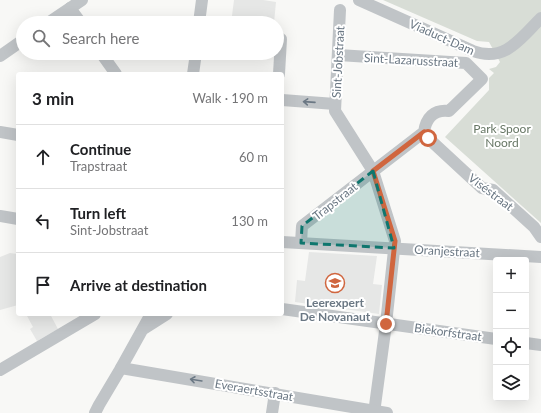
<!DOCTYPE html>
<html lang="en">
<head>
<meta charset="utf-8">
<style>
	body { margin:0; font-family:Lato,sans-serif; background:#f6f6f6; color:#202124 }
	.controls { position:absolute; right:12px; bottom:12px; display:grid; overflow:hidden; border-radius:4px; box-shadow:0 4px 16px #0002 }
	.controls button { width:36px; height:36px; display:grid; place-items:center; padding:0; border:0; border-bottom:1px solid #e0e0e0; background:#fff; color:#202124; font:20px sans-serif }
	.stop { position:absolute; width:12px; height:12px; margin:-9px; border:3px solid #d0663f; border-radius:50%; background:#fff }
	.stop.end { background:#d0663f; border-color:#fff; box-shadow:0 1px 4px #0008 }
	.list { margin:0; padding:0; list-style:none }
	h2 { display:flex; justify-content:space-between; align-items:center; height:52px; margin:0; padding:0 16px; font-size:17px }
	h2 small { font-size:13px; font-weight:400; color:#757577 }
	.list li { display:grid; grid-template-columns:26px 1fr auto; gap:12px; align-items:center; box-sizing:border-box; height:64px; padding:0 16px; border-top:1px solid #e0e0e0 }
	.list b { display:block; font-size:15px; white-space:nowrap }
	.list p { margin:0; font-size:13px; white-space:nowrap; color:#757577 }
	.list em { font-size:13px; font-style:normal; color:#757577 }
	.icon { flex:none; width:22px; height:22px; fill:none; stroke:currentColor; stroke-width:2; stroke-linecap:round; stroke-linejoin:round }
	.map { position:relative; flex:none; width:541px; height:413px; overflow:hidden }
	.search { position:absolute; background:#fff; box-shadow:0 4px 16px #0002; left:16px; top:16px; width:268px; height:44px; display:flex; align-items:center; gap:10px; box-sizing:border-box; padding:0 14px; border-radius:22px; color:#757577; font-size:15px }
	.panel { position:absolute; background:#fff; box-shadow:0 4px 16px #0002; left:16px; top:72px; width:268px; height:244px; border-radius:4px }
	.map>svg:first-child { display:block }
</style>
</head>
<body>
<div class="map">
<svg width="541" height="413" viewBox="0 0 541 413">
	<rect width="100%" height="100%" fill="#f8f8f6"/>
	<!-- built -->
	<g fill="#e6e7e6">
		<path d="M234,0H263L276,2L274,23H231Z"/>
		<path d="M309,252L377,256L373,284L382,285L379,314L295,302L297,280L305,281Z"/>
		<path d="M10,253L17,254V260L18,262V305L0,310V257Z"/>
		<path d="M26,314H50L58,329L37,341L30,329L33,327Z"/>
	</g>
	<!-- green -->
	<path fill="#d8ddd6" d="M383,0H541V223L445,137L489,90V78L494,73L489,69L496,67L500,62L489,42L477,41Z"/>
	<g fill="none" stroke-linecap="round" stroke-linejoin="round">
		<!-- minor -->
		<g stroke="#c0c4c7" stroke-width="12">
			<path d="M359,0L473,51C505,63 521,38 541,18"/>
			<path d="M70,8L81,23"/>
			<path d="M340,10L335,111L373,171L395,241L386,324L374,413"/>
			<path d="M48,23L82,0"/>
			<path d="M199,23L202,0"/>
			<path d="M101,53L116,74"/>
			<path d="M0,56L23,40"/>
			<path d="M193,74L196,53"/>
			<path d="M279,74L281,39"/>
			<path d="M282,100L335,104"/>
			<path d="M0,132L18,135"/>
			<path d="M424,132L428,138L482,188L493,190L534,227L541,237"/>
			<path d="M0,216L18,219"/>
			<path d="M282,242L541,257"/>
			<path d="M301,243L302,226L424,132C426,118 434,109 449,111L482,79L466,63L338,55"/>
			<path d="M282,309L496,339"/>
			<path d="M145,328L167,314"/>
			<path d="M526,343L541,345"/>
			<path d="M121,368L387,413"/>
			<path d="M0,370L95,314"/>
			<path d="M95,413L99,405L121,368L151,314"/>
			<path d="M272,413L275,393"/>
		</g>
	</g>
	<!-- one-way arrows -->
	<defs><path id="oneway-shaft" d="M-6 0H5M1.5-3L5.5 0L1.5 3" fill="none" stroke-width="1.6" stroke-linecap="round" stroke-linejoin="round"/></defs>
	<g stroke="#6b7884">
		<use href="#oneway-shaft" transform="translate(309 102) rotate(-176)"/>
		<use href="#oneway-shaft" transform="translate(196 380) rotate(-171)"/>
	</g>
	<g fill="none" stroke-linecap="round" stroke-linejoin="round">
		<!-- route -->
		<path stroke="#d0663f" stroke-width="5" d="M386,324L395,241L373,171L424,132L428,138"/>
	</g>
	<!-- marked area -->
	<path fill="#0f766e" fill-opacity="0.2" stroke="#0f766e" stroke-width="3" stroke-dasharray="8 5" stroke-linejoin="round" d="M373,171L394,248L301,243L302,226Z"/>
	<!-- icons -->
	<defs>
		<g id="school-ring" transform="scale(1)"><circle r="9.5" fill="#fff" stroke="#d0663f" stroke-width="1.5"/><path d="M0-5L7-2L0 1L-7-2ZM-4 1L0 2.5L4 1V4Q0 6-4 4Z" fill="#d0663f"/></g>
	</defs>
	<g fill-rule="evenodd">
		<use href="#school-ring" x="335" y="283"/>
	</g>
	<g text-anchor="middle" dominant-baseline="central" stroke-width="4" stroke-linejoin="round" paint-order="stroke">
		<!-- street labels -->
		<g font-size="12" fill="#6b7884" stroke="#fff">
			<text transform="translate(442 37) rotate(24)">Viaduct-Dam</text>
			<text transform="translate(411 60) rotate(3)">Sint-Lazarusstraat</text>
			<text transform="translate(338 62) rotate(-87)">Sint-Jobstraat</text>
			<text transform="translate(491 192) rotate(37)">Viséstraat</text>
			<text transform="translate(335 201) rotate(-38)">Trapstraat</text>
			<text transform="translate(447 251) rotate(3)">Oranjestraat</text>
			<text transform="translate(448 332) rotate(8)">Biekorfstraat</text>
			<text transform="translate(254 390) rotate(10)">Everaertsstraat</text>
		</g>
		<!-- park labels -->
		<g font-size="12" fill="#677765" stroke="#fff">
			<text x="502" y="128">Park Spoor<tspan x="502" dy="14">Noord</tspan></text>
		</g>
		<!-- poi labels -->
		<g font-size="12" font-weight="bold" fill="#6b7884" stroke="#fff">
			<text x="335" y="302">Leerexpert<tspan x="335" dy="14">De Novanaut</tspan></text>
		</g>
	</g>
</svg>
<div class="controls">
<button>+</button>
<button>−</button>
<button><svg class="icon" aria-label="locate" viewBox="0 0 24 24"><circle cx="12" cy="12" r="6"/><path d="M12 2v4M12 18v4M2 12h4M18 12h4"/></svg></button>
<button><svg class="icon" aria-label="layers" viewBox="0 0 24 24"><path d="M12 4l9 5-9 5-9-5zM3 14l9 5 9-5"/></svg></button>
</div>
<div class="stop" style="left:428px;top:138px"></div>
<div class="stop end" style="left:386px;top:324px"></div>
<div class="search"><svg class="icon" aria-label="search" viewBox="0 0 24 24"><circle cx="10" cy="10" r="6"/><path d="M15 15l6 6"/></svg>Search here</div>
<section class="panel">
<h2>3 min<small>Walk · 190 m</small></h2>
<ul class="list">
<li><svg class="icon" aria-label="ahead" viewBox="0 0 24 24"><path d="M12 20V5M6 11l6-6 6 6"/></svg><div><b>Continue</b><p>Trapstraat</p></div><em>60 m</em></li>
<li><svg class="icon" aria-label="left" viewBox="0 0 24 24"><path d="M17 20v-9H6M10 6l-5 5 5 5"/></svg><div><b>Turn left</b><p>Sint-Jobstraat</p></div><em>130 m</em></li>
<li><svg class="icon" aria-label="arrive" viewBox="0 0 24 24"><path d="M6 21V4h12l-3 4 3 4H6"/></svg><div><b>Arrive at destination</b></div></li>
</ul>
</section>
</div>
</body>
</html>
